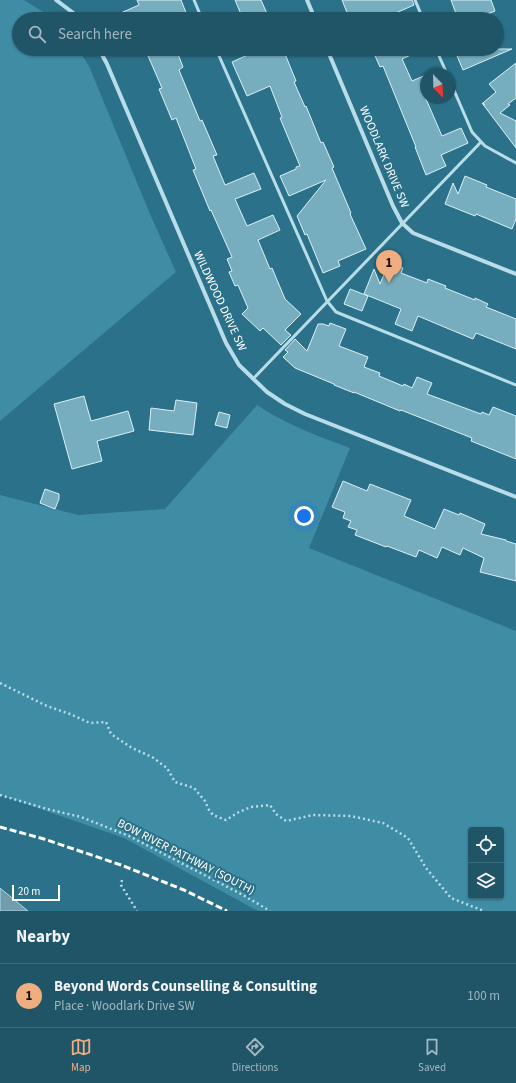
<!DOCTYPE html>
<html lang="en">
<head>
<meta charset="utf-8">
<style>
	body { margin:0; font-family:"Source Sans 3",sans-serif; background:#285b6d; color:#f1f3f6 }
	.controls { position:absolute; right:12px; bottom:12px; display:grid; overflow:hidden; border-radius:4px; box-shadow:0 1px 3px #0004 }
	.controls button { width:36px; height:36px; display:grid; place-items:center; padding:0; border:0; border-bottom:1px solid #3d6b7b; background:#205567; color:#f1f3f6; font:20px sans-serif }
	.compass { position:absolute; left:420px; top:68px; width:36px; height:36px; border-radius:50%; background:#205567; box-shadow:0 1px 3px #0004; rotate:157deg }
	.scale { position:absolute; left:12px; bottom:10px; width:48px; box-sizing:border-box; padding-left:4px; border:2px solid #fff; border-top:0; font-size:11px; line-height:14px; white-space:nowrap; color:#fff; -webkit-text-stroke:3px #2a7189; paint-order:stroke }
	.you { position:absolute; left:304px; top:516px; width:14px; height:14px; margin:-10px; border:3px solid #fff; border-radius:50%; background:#1a73e8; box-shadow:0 0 0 6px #1a73e833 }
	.badge { display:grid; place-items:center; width:26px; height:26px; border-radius:50%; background:#efad80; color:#111; font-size:13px; font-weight:700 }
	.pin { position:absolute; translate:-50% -33px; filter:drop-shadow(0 1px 2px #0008) }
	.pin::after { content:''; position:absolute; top:21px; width:14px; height:12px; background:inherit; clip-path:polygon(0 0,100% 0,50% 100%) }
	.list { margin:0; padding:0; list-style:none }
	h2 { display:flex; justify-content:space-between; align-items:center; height:52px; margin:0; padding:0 16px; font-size:17px }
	h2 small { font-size:13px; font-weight:400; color:#a2b7c0 }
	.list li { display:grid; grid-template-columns:26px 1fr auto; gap:12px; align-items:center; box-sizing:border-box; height:64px; padding:0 16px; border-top:1px solid #3d6b7b }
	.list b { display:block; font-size:15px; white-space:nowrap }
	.list p { margin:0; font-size:13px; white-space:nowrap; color:#a2b7c0 }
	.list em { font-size:13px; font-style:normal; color:#a2b7c0 }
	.icon { flex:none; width:22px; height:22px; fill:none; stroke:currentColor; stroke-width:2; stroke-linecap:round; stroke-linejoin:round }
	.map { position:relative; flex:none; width:516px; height:911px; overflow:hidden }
	.search { position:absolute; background:#205567; box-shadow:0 1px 3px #0004; left:12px; right:12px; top:12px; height:44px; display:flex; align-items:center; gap:10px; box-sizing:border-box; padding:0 14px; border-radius:22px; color:#a2b7c0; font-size:15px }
	.sheet { height:116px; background:#205567 }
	nav { display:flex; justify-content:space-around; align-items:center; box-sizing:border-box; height:56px; border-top:1px solid #3d6b7b; background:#205567; font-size:11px; color:#a2b7c0 }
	nav a { display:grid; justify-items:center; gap:2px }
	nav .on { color:#efad80 }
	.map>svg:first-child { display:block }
</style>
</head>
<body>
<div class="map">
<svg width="516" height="911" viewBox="0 0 516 911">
	<rect width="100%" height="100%" fill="#2a7189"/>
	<!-- green -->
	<g fill="#3f8ca5" fill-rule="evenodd">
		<path d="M0,0H24L45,13L52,19H19V49H78L89,66L150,214L176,272L0,421Z"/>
		<path d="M257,405C285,424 318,436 350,448L309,548L516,631V911H258L124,838L0,795V495L78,515L165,509ZM471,830H501V896H471Z"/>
	</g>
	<!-- water -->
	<path fill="#709cab" stroke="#addbe9" d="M0,888L28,911H0Z"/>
	<!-- building -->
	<g fill="#76aec0" stroke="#dcf0f7">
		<path d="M137,0H181L187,15L178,19H107L139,5Z"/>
		<path d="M235,0H261L268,16L261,19H243Z"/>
		<path d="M342,0H412L414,5L382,19H356L354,13L348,15Z"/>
		<path d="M451,0H491L495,11L476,19H458Z"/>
		<path d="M145,49H176L183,67L179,70L200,121L202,120L217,155L213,156L225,185L254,173L261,189L235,199L247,226L273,215L280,230L258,240L270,269L272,268L285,299L301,314L285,330L291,335L281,345L263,328L260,331L242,314L248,308L238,285L235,286L229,272L232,271L227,259L232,257L211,210L210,211L193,170L196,169L176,118L172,120L159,89L162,88Z"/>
		<path d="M251,49H283L296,81L294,82L305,107L306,106L321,143L323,142L334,167L332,168L351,213L350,214L366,249L338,261L340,266L323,273L307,234L305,235L297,216L326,180L289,196L280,176L296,169V167L300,166L280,118L282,117L270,86L247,96L232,62L252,53Z"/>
		<path d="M372,49H424L402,59L412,81L426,75V99L442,136L461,128L468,143L441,155L446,166L426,175L415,147H416L383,66L380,67Z"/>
		<path d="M454,49H512L463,70Z"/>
		<path d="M516,63V98L508,104L510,105L500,113L516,121V148L482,103L485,105L483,103L496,92L489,84Z"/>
		<path d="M465,176L487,185L486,187L516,199V219L512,229L476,214L475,216L445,204L453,183L458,194Z"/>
		<path d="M389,262L403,268L401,273L427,283L428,279L446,286L445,288L475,300V298L488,304L486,307L516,319V349L476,333L473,339L418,316L412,331L395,324L401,309L364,294L374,269L380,284Z"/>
		<path d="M350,289L368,296L362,311L344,304Z"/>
		<path d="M330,323L346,329L339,346L368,357L364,367L380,373L379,376L403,386L404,384L412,388L417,377L432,383L427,394L481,414L482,412L489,415L493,407L516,416V459L471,441L472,438L401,410L400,411L354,392V393L334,385V384L295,368L283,357L288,352L285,350L295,339L307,351L318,324H323L329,326Z"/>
		<path d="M84,396L91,421L128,411L134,431L97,441L102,461L72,469L54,404Z"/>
		<path d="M176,400L197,403L193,435L149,430L151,408L174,411Z"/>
		<path d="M219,412L230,415L227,428L215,425Z"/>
		<path d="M343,481L367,491L370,484L411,500L404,516L435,529L444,509L459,515L460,513L485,524L481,534L506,540V541L516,544V581L480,572L484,558L463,548L460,555L442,547L437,558L419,550L416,557L387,546L386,547L355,535L357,530L348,527L351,521L343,518L345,512L332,507Z"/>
		<path d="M45,489L59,494V499L55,509L40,503Z"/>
	</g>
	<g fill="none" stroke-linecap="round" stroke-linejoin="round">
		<!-- path -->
		<g stroke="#b8dde8" stroke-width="2.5" stroke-dasharray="2 3" stroke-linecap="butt">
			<path d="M0,683L47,706L70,714L90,723L106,722L111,734L132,748L152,757L167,768L175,782L194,788L205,801L209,810L213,815L226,820L239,812L251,807L270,805L276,814L286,821L313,815L351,816L383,823L408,838L426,868L451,898L484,911"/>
			<path d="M0,795L47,809L81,817L129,836L243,895L270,911"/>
			<path d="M122,880L121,885L137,911"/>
		</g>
		<!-- service -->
		<g stroke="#b8dde8" stroke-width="3">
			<path d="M194,0L202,19"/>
			<path d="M415,0L423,19"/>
			<path d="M216,49L327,301L336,312L516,385"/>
			<path d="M436,49L447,74"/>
			<path d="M450,81L472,132L485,146L516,163"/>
			<path d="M253,379L481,142"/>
		</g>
		<!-- minor -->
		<g stroke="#b8dde8" stroke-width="4">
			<path d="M56,0L76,15L80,19"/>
			<path d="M307,0L315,19"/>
			<path d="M99,49L107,64L226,343L239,365L267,392L285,404L305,414L516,497"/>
			<path d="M327,49L393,206L402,223L413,233L516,274"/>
		</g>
		<!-- rail -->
		<path stroke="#fff" stroke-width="3" stroke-dasharray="7 3" stroke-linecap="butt" d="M0,827L44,839L121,865L184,890L227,911"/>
	</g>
	<g text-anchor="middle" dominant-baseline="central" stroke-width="4" stroke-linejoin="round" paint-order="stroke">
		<!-- street labels -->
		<g font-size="12" fill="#fff" stroke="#2a7189">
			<text transform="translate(384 157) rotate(67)">WOODLARK DRIVE SW</text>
			<text transform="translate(220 301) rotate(65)">WILDWOOD DRIVE SW</text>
			<text transform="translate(186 857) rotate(27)">BOW RIVER PATHWAY (SOUTH)</text>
		</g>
	</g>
</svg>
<div class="controls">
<button><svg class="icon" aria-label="locate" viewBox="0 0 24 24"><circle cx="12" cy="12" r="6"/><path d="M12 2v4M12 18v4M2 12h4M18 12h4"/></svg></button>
<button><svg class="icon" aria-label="layers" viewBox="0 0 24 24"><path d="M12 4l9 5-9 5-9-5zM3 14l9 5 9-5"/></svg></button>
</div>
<svg class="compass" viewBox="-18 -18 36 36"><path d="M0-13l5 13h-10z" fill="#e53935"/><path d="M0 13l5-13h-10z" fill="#a2b7c0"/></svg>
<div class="scale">20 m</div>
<div class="you"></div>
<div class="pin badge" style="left:389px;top:283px">1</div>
<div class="search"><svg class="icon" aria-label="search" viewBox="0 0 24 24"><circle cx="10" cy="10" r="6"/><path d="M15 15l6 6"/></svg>Search here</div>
</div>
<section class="sheet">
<h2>Nearby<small></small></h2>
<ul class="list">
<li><span class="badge">1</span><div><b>Beyond Words Counselling &amp; Consulting</b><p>Place · Woodlark Drive SW</p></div><em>100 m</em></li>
</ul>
</section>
<nav>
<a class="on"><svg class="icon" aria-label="map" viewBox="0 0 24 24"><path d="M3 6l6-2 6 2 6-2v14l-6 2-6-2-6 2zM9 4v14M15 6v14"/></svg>Map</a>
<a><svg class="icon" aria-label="directions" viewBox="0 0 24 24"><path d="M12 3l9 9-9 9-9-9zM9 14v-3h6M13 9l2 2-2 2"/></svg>Directions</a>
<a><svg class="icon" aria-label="saved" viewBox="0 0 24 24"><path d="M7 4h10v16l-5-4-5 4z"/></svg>Saved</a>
</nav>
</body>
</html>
